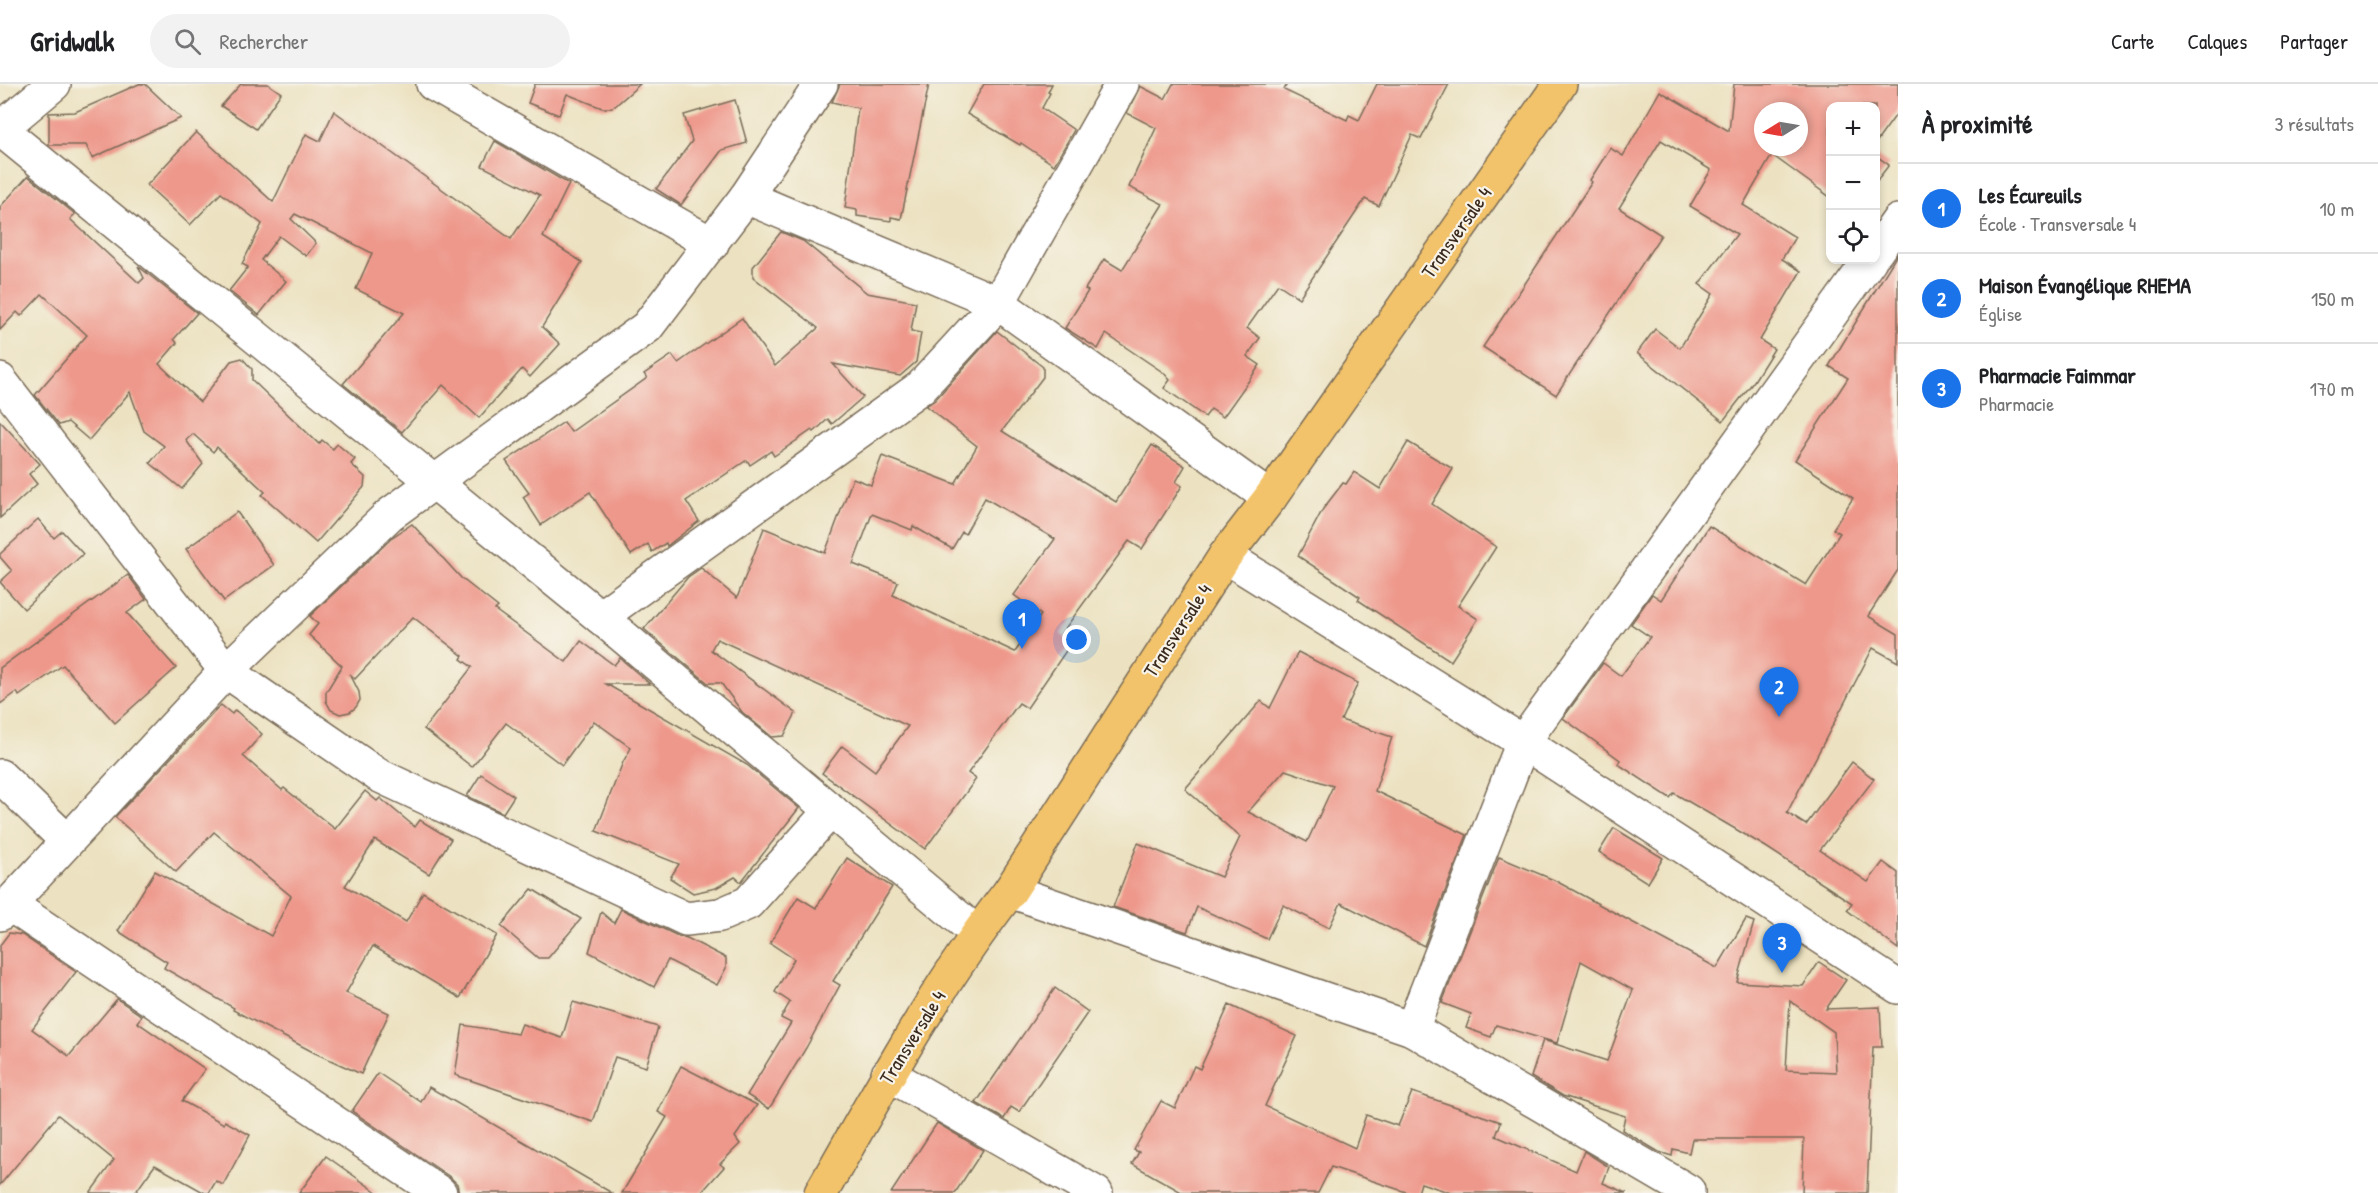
<!DOCTYPE html>
<html lang="fr">
<head>
<meta charset="utf-8">
<style>
	body { margin:0; font-family:"Patrick Hand",sans-serif; background:#f2f2f2; color:#202124 }
	.controls { position:absolute; right:18px; top:18px; display:grid; overflow:hidden; border-radius:12px; box-shadow:0 3px 9px #0003 }
	.controls button { width:54px; height:54px; display:grid; place-items:center; padding:0; border:0; border-bottom:2px solid #e0e0e0; background:#fff; color:#202124; font:30px sans-serif }
	.compass { position:absolute; left:1754px; top:18px; width:54px; height:54px; border-radius:50%; background:#fff; box-shadow:0 3px 9px #0003; rotate:259deg }
	.you { position:absolute; left:1077px; top:556px; width:21px; height:21px; margin:-15px; border:4px solid #fff; border-radius:50%; background:#1a73e8; box-shadow:0 0 0 9px #1a73e833 }
	.badge { display:grid; place-items:center; width:39px; height:39px; border-radius:50%; background:#1a73e8; color:#fff; font-size:20px; font-weight:700 }
	.pin { position:absolute; translate:-50% -50px; filter:drop-shadow(0 2px 3px #0008) }
	.pin::after { content:''; position:absolute; top:32px; width:21px; height:18px; background:inherit; clip-path:polygon(0 0,100% 0,50% 100%) }
	.list { margin:0; padding:0; list-style:none }
	h2 { display:flex; justify-content:space-between; align-items:center; height:78px; margin:0; padding:0 24px; font-size:26px }
	h2 small { font-size:20px; font-weight:400; color:#757577 }
	.list li { display:grid; grid-template-columns:39px 1fr auto; gap:18px; align-items:center; box-sizing:border-box; height:90px; padding:0 24px; border-top:2px solid #e0e0e0 }
	.list b { display:block; font-size:22px; white-space:nowrap }
	.list p { margin:0; font-size:20px; white-space:nowrap; color:#757577 }
	.list em { font-size:20px; font-style:normal; color:#757577 }
	.icon { flex:none; width:33px; height:33px; fill:none; stroke:currentColor; stroke-width:2; stroke-linecap:round; stroke-linejoin:round }
	.map { position:relative; flex:none; width:1898px; height:1109px; overflow:hidden }
	header { display:flex; align-items:center; gap:36px; box-sizing:border-box; height:84px; padding:0 30px; background:#fff; border-bottom:2px solid #e0e0e0 }
	header strong { font-size:28px }
	nav { display:flex; gap:33px; margin-inline-start:auto; font-size:21px }
	.search { width:420px; height:54px; background:#f2f2f2; display:flex; align-items:center; gap:15px; box-sizing:border-box; padding:0 21px; border-radius:33px; color:#757577; font-size:22px }
	main { display:flex }
	aside { flex:1; background:#fff }
	.map>svg:first-child { display:block }
</style>
</head>
<body>
<header>
<strong>Gridwalk</strong>
<div class="search"><svg class="icon" aria-label="search" viewBox="0 0 24 24"><circle cx="10" cy="10" r="6"/><path d="M15 15l6 6"/></svg>Rechercher</div>
<nav><a>Carte</a><a>Calques</a><a>Partager</a></nav>
</header>
<main>
<div class="map">
<svg width="1898" height="1109" viewBox="0 0 1898 1109">
	<rect width="100%" height="100%" fill="#f7f3e8"/>
	<filter id="ink" filterUnits="userSpaceOnUse"><feTurbulence type="fractalNoise" baseFrequency=".0167" numOctaves="2"/><feDisplacementMap in="SourceGraphic" scale="12" xChannelSelector="R" yChannelSelector="G"/><feConvolveMatrix kernelMatrix="1 2 1 2 8 2 1 2 1" color-interpolation-filters="sRGB"/></filter>
	<filter id="wash" filterUnits="userSpaceOnUse"><feTurbulence type="fractalNoise" baseFrequency=".008" numOctaves="4" result="noise"/><feDisplacementMap in="SourceGraphic" scale="24" xChannelSelector="R" yChannelSelector="G"/><feGaussianBlur stdDeviation="1.35" result="paint"/><feColorMatrix in="noise" values="0 0 0 0 0 0 0 0 0 0 0 0 0 0 0 0 0 1.4 0 .05"/><feComposite in="paint" operator="in"/></filter>
	<g filter="url(#wash)">
		<rect width="100%" height="100%" fill="#ece2c1"/>
		<g id="blocks">
			<!-- building -->
			<g fill="#ee988b" fill-rule="evenodd">
				<path d="M139,0H145L181,34L92,74L86,61H49V29L75,28Z"/>
				<path d="M241,0H268L281,9L256,45L221,22Z"/>
				<path d="M535,0H640L615,22L609,24H602L567,10L559,31L528,19Z"/>
				<path d="M840,0H929L901,135L891,133V137L857,132V126L845,124L858,24L832,18Z"/>
				<path d="M984,0H1052L1048,8L1050,9L1042,24L1074,46L1054,81L1021,59L1020,61L967,30Z"/>
				<path d="M1173,0H1287L1284,6L1347,36L1349,31L1359,36L1377,0H1449L1421,55L1412,51L1379,122L1365,115L1299,214L1278,200L1247,244L1260,254L1247,272L1260,281L1223,333L1211,325L1205,333L1164,304L1170,296L1164,289L1106,250L1098,265L1065,244L1088,207L1085,205L1104,175L1122,186L1163,120L1129,103L1156,44L1127,29L1140,2L1165,15Z"/>
				<path d="M1734,0H1898V28L1875,60V22H1830V113L1772,71L1743,121L1795,153L1782,175L1801,187L1760,256L1774,265L1754,297L1723,337L1637,269L1655,245L1680,264L1713,210L1699,200L1737,150L1690,122L1711,86L1661,56L1619,124L1661,151L1556,311L1483,263L1592,98L1590,96L1610,64L1623,72L1660,7L1729,47ZM1763,27H1799V63H1763Z"/>
				<path d="M735,16L747,59L722,66L681,121L656,105L692,57L684,31Z"/>
				<path d="M334,27L511,155L540,111L482,82L495,57L569,100L543,153L582,178L542,243L560,260L530,293L522,285L479,334L443,301L402,348L343,300L404,229L356,205L372,169L295,130L291,135L316,159L306,172L279,152L261,176L286,197L259,231L229,207L248,183L242,180L262,140L221,109L190,141L147,101L196,48L273,118L306,50L320,57Z"/>
				<path d="M1875,71L1889,81L1875,99Z"/>
				<path d="M28,92L75,130L70,135L139,199L144,194L138,182L197,229L174,255L177,259L159,280L200,318L231,277L242,274L252,285V296L319,360L322,356L333,365L337,360L355,375L351,380L365,393L364,403L316,459L262,411L265,408L217,363L213,368L193,350L186,356L203,380L182,405L150,379L164,362L144,347L130,308L89,356L68,338L59,341L35,311L87,251L42,210L21,232L17,228L0,246V123Z"/>
				<path d="M781,148L803,157L867,209L916,218L911,247L921,249L916,278L900,292L833,280L863,313L832,340L828,335L814,348L812,346L774,372L771,367L750,381L747,376L686,417L699,437L667,462L666,459L652,468L648,460L631,471L590,408L541,441L523,413L529,409L506,377L564,338L571,348L647,294L644,290L672,271L678,279L742,234L775,282L818,244L753,193V183Z"/>
				<path d="M1898,169V486L1868,532L1898,550V578L1873,564L1787,729L1806,741L1852,678L1874,695L1820,766L1868,798L1883,778L1898,789V865L1847,826L1852,819L1766,763L1674,709L1670,714L1618,680L1620,676L1563,634L1603,579L1621,592L1650,553L1631,540L1652,510L1661,516L1709,442L1806,501L1840,449L1833,445L1853,414L1795,376L1848,294L1829,282Z"/>
				<path d="M997,247L1043,283V293L1002,347L1116,418L1152,361L1185,382L1176,398L1182,402L1142,465L1129,457L1061,550L1072,558L1027,624L1019,619L968,689L976,695L925,765L822,689L842,662L875,687L908,642L717,555L711,566L796,629L784,652L772,653L742,628L721,599H708L644,545L688,493L701,484L737,514L764,444L825,469L853,394L871,401L882,372L955,400L977,362L926,322L935,316ZM985,414L1055,455L1014,511L1041,531L1015,568L893,511L898,498L853,480L872,430L912,446L913,442L952,465L962,448L965,450Z"/>
				<path d="M0,337L40,380L29,390L37,400L0,434Z"/>
				<path d="M1408,358L1453,385L1432,420L1496,463L1458,522L1478,535L1451,577L1358,516L1360,513L1298,472L1323,425L1343,399L1346,400L1354,388L1380,405Z"/>
				<path d="M237,428L274,481L224,517L186,465Z"/>
				<path d="M38,435L54,454L62,447L83,470L24,525L0,498L12,487L0,473V470Z"/>
				<path d="M412,440L461,494L498,523L495,526L566,578L581,557L614,581L620,574L650,600H606L747,681L799,724L741,798L735,793L716,804L693,809L670,794L679,780L596,747L623,678L631,664L594,637L562,681L506,639L472,683L424,645L472,583L461,575L463,572L413,533L355,595L350,590L359,608L360,616L356,623L350,628L340,630L331,626L326,617V608L342,582L309,551L318,540L310,532L394,452Z"/>
				<path d="M128,491L146,515L127,529L176,584L115,639L63,581L19,612L17,608L0,620V584Z"/>
				<path d="M1298,568L1358,599L1341,636L1392,653L1375,707L1467,751L1424,862L1341,819L1329,844L1283,821L1267,855L1197,823L1187,848L1113,823L1138,759L1221,793L1240,753L1185,705L1261,617L1270,624ZM1285,686L1333,702L1307,758L1248,728Z"/>
				<path d="M221,621L232,630L235,626L262,650L243,672L282,706L284,704L335,745L365,707L377,717L380,714L415,743L420,736L451,755L429,790L375,756L345,802L406,838L423,808L497,851L460,914L373,862L346,909L389,929L361,990L315,969L233,926L234,924L164,884L167,878L118,847L155,787L271,852L291,812L214,748L176,788L115,733Z"/>
				<path d="M481,690L514,712L503,729L467,712Z"/>
				<path d="M1614,744L1663,774L1648,799L1599,768Z"/>
				<path d="M1499,773L1554,796L1717,884L1746,835L1754,838L1737,898L1803,902L1819,878L1846,896L1826,925L1880,923L1882,963H1873L1867,1109H1802L1804,1055H1692L1689,1069L1673,1065L1672,1072L1659,1068L1622,1046L1625,1032L1563,1012L1531,993L1543,956L1607,977L1633,906L1581,877L1557,959L1496,941L1491,953L1466,944L1471,930L1442,919ZM1790,917L1834,948L1836,988L1786,986Z"/>
				<path d="M847,774L892,803L833,897L840,901L806,964L769,1025L747,1011L791,939L781,934L790,918L775,908L794,875L770,859L798,813L816,824Z"/>
				<path d="M532,805L581,835L548,874H538L501,842Z"/>
				<path d="M621,825L678,852L687,854L726,874V884L717,901L668,876L654,903L589,868L601,828L614,839Z"/>
				<path d="M9,849L22,851L76,888L32,945L69,972L117,915L142,932L137,938L205,985L182,1017L224,1040L225,1037L250,1051L223,1101L216,1097L209,1109H205L155,1081L135,1109H90L114,1076L58,1031L0,1101V861Z"/>
				<path d="M1055,904L1088,928L1019,1028L1011,1023L1004,1035L976,1019Z"/>
				<path d="M573,918L658,943L646,983L615,973L593,1038L455,991L463,941L518,950L522,940L562,954Z"/>
				<path d="M1229,921L1297,952L1265,1022L1355,1064L1366,1031L1398,1042L1412,1008L1501,1038L1496,1052L1576,1087L1584,1067L1609,1083L1603,1099L1627,1109H1451L1421,1099L1418,1109H1409L1331,1083L1318,1109H1183L1132,1080L1139,1068L1134,1066L1161,1017L1175,1024L1194,982L1200,985Z"/>
				<path d="M681,982L757,1021L735,1053L740,1060L720,1080L724,1083L701,1109H622L667,1033L658,1028Z"/>
				<path d="M378,989L421,1018L429,1003L612,1109H459L457,1100L450,1093L352,1027Z"/>
				<path d="M937,1039L983,1066L955,1109H891Z"/>
				<path d="M326,1072L378,1109H299Z"/>
			</g>
		</g>
	</g>
	<g filter="url(#ink)">
		<use href="#blocks" fill-opacity="0" stroke="#796a57" stroke-width="1.5"/>
		<g fill="none" stroke-linecap="round" stroke-linejoin="round">
			<!-- minor casing -->
			<g stroke="#796a57" stroke-width="36">
				<g id="minor">
					<path d="M433,0L712,160"/>
					<path d="M0,45L600,533L977,849"/>
					<path d="M0,45L54,0"/>
					<path d="M746,113L998,219L1270,414"/>
					<path d="M1876,168L1898,137"/>
					<path d="M0,296L226,587L378,691L686,835L720,831L748,819L831,726"/>
					<path d="M1225,472L1523,658L1898,903"/>
					<path d="M600,533L921,303L998,219L1122,0"/>
					<path d="M0,692L67,757"/>
					<path d="M1010,807L1412,945L1688,1107V1109"/>
					<path d="M9,820L440,1109"/>
					<path d="M0,830L226,587L389,431L647,243L746,113L821,0"/>
					<path d="M1412,945L1523,658L1870,176"/>
					<path d="M888,990L1096,1109"/>
				</g>
			</g>
			<!-- major casing -->
			<g stroke="#796a57" stroke-width="36">
				<path id="major" d="M821,1109C880,1006 937,900 1010,807L1225,472L1270,414L1560,0"/>
			</g>
			<!-- minor -->
			<use href="#minor" stroke="#fff" stroke-width="33"/>
			<!-- major -->
			<use href="#major" stroke="#f2c36a" stroke-width="33"/>
		</g>
	</g>
	<g text-anchor="middle" dominant-baseline="central" stroke-width="4.5" stroke-linejoin="round" paint-order="stroke">
		<!-- street labels -->
		<g font-size="20" fill="#3b2a1e" stroke="#f7f3e8">
			<text transform="translate(1456 148) rotate(-55)">Transversale 4</text>
			<text transform="translate(1177 546) rotate(-57)">Transversale 4</text>
			<text transform="translate(912 953) rotate(-58)">Transversale 4</text>
		</g>
	</g>
</svg>
<div class="controls">
<button>+</button>
<button>−</button>
<button><svg class="icon" aria-label="locate" viewBox="0 0 24 24"><circle cx="12" cy="12" r="6"/><path d="M12 2v4M12 18v4M2 12h4M18 12h4"/></svg></button>
</div>
<svg class="compass" viewBox="-18 -18 36 36"><path d="M0-13l5 13h-10z" fill="#e53935"/><path d="M0 13l5-13h-10z" fill="#757577"/></svg>
<div class="you"></div>
<div class="pin badge" style="left:1022px;top:565px">1</div>
<div class="pin badge" style="left:1779px;top:633px">2</div>
<div class="pin badge" style="left:1782px;top:889px">3</div>
</div>
<aside>
<h2>À proximité<small>3 résultats</small></h2>
<ul class="list">
<li><span class="badge">1</span><div><b>Les Écureuils</b><p>École · Transversale 4</p></div><em>10 m</em></li>
<li><span class="badge">2</span><div><b>Maison Évangélique RHEMA</b><p>Église</p></div><em>150 m</em></li>
<li><span class="badge">3</span><div><b>Pharmacie Faimmar</b><p>Pharmacie</p></div><em>170 m</em></li>
</ul>
</aside>
</main>
</body>
</html>
